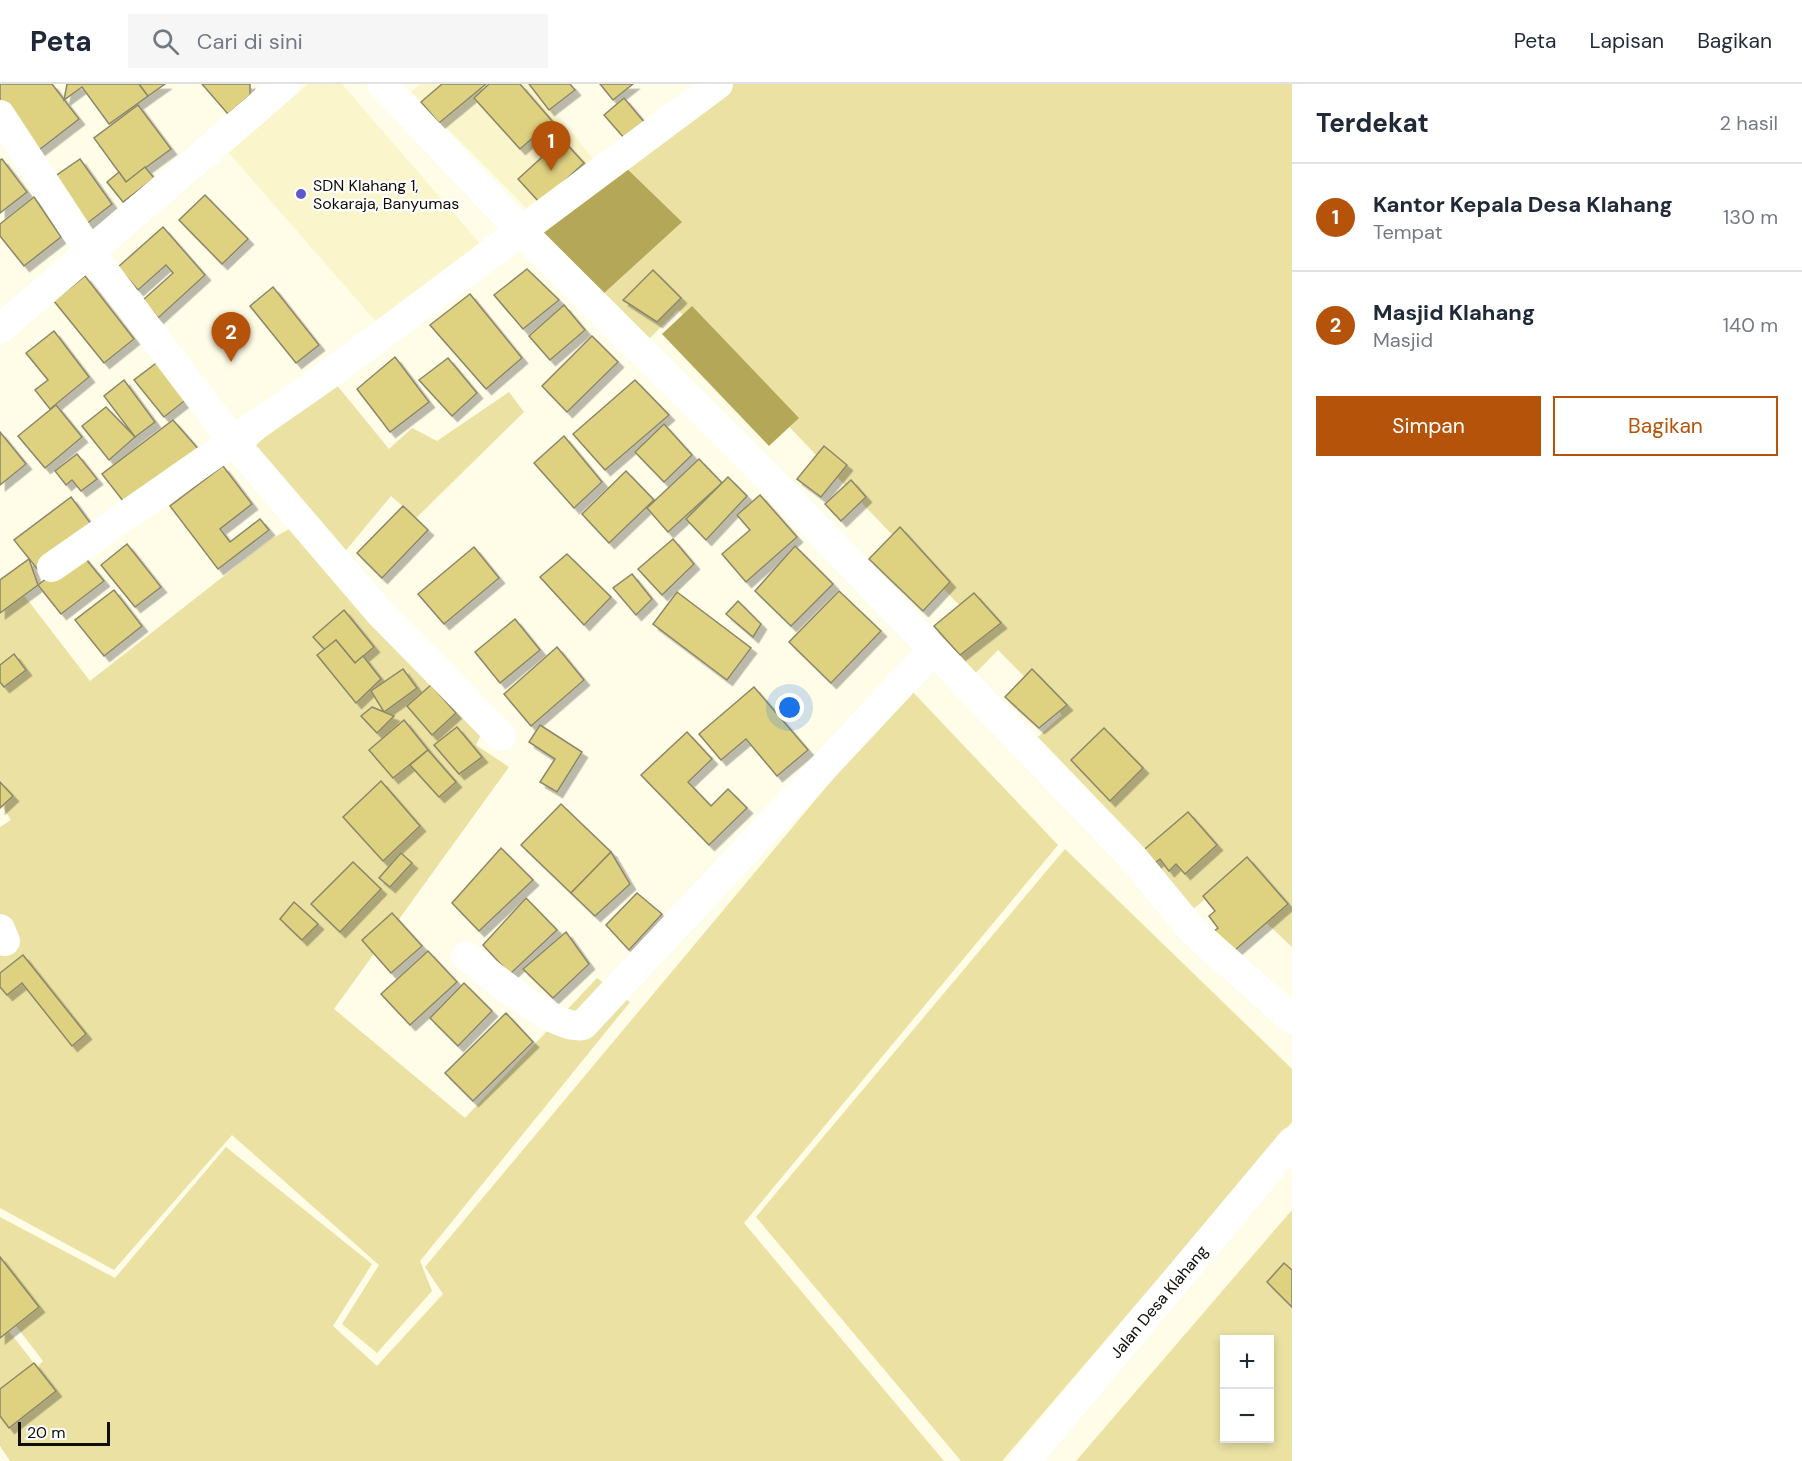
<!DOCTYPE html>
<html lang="id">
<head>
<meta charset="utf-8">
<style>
	body { margin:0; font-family:"DM Sans",sans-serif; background:#f6f6f7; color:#1f2937 }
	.controls { position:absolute; right:18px; bottom:18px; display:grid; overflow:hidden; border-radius:0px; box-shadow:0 3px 9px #0003 }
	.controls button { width:54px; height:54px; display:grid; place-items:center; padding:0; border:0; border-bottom:2px solid #e0e1e3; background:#fff; color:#1f2937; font:30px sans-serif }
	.scale { position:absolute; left:18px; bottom:15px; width:92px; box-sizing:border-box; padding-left:6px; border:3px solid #100e04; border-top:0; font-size:16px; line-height:21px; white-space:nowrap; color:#100e04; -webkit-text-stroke:4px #fff; paint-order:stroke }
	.you { position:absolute; left:790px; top:624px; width:21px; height:21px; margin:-15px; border:4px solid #fff; border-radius:50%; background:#1a73e8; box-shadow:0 0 0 9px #1a73e833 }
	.badge { display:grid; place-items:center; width:39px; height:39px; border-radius:50%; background:#b45309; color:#fff; font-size:20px; font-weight:700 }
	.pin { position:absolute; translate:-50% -50px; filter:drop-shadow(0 2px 3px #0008) }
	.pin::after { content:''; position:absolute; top:32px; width:21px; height:18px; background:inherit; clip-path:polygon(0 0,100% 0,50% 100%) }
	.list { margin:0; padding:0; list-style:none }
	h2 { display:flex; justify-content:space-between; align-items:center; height:78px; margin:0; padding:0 24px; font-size:26px }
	h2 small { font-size:20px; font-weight:400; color:#747a83 }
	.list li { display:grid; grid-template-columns:39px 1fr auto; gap:18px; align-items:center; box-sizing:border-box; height:108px; padding:0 24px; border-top:2px solid #e0e1e3 }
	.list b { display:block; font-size:22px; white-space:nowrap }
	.list p { margin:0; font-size:20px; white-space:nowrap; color:#747a83 }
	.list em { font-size:20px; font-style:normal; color:#747a83 }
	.actions { display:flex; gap:12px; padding:18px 24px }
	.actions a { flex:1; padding:14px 0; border:2px solid #b45309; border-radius:0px; text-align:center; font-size:21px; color:#b45309 }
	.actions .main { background:#b45309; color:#fff }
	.icon { flex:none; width:33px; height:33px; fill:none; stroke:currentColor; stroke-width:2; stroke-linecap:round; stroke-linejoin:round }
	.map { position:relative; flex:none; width:1292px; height:1377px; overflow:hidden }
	header { display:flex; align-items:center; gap:36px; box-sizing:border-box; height:84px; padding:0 30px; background:#fff; border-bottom:2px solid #e0e1e3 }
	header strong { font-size:28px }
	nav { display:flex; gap:33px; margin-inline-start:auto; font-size:21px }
	.search { width:420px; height:54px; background:#f6f6f7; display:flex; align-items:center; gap:15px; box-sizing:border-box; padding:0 21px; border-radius:0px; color:#747a83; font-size:22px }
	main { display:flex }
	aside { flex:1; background:#fff }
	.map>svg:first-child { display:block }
</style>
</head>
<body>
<header>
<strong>Peta</strong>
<div class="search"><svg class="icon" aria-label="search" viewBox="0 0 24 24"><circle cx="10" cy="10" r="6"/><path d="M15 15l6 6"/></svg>Cari di sini</div>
<nav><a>Peta</a><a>Lapisan</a><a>Bagikan</a></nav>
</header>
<main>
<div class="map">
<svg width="1292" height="1377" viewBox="0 0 1292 1377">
	<defs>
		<filter id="shadow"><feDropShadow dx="5.5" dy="5.5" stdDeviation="0" flood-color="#0004"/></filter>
	</defs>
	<rect width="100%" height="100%" fill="#fffce8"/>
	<!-- built -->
	<g fill="#fbf5cc">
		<path d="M308,0H342L482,162L384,247L229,69Z"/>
		<path d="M421,0H533L594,76L531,129L411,8Z"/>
	</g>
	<!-- green -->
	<g fill="#eae1a3" fill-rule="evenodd">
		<path d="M726,0H1292V863L1224,799L1191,827L1030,660L1062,631L998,566L960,605L923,566L960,522L678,226L642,262L528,145Z"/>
		<path d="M331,294L389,365L412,344L437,357L509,308L524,328L416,434L391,412L328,488L486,639L476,661L509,683L334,925L465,1034L597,894L630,918L420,1177L432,1207L377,1269L342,1240L379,1181L232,1051L114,1186L0,1124V743L11,736L0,719V530L23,510L90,597L271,455L295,442L245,371Z"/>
		<path d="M909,604L1058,761L744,1139L944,1377H10L0,1362V1321L43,1277L0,1221V1133L115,1194L226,1063L372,1180L333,1242L377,1282L443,1210L425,1183Z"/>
		<path d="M1065,765L1292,985V1038L1002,1377H961L756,1133Z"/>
		<path d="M1292,1126V1377H1076ZM1224,1256H1270V1354H1224Z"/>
		<path d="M0,1236L34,1279L0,1314Z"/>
	</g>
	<!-- water -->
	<g fill="#b4a858">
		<path d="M620,78L682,138L603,210L537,146Z"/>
		<path d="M692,222L799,334L769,362L662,250Z"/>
	</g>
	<!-- building -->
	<g fill="#ded281" stroke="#8b8768" stroke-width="1.5" filter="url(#shadow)">
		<path d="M0,0H52L79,35L39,66L0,16Z"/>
		<path d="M67,0H139L148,12L109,40L82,3L64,16Z"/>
		<path d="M139,0H165L148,12Z"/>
		<path d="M202,0H250V11L228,30Z"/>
		<path d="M442,0H486L439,39L421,18Z"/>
		<path d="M489,0H520L552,37L520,65L474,14Z"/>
		<path d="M529,0H570L575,6L549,26Z"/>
		<path d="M600,0H633L613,16Z"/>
		<path d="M624,14L645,39L625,55L604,31Z"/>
		<path d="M138,21L171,65L126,98L94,54Z"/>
		<path d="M562,55L584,79L540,119L518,95Z"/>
		<path d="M2,75L27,108L0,129V76Z"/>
		<path d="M80,75L112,120L85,141L51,95Z"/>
		<path d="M145,83L154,94L123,118L107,98L119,88L126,98Z"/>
		<path d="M205,111L248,155L222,180L179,136Z"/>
		<path d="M34,113L61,153L24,182L0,152V140Z"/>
		<path d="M163,143L205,191L158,234L143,216L173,189L166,181L138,206L118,183Z"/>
		<path d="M527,185L559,216L523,245L494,211Z"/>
		<path d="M653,186L681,214L657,238L623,216Z"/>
		<path d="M85,192L134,255L104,279L54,217Z"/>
		<path d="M273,203L319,261L296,279L250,222Z"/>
		<path d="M470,210L522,274L486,305L430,241Z"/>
		<path d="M564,221L585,246L550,276L529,252Z"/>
		<path d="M54,247L89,293L50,325L35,306L48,296L26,269Z"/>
		<path d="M592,252L618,278L567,328L542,302Z"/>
		<path d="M395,273L429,318L390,348L357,305Z"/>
		<path d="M448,274L477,309L452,332L419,296Z"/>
		<path d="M159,277L188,314L164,333L134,296Z"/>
		<path d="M124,296L155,338L135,353L104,312Z"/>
		<path d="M635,296L669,331L605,386L573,350Z"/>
		<path d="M56,321L82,353L45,384L18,352Z"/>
		<path d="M106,323L135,353L109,376L82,342Z"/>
		<path d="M173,336L207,375L134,431L102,390Z"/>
		<path d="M664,340L692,371L664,398L635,368Z"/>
		<path d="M0,348L26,380L0,401Z"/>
		<path d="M564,352L602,398L574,424L534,379Z"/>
		<path d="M824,362L847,381L821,413L797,395Z"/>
		<path d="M77,370L97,395L81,407L72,396L66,401L55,387Z"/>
		<path d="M699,375L722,399L668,448L647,424Z"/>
		<path d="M223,382L252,420L220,445L230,458L260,435L269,446L218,485L170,422Z"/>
		<path d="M626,387L654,416L609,459L582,430Z"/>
		<path d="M728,393L747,412L706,456L686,435Z"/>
		<path d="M851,396L866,413L841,437L825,420Z"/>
		<path d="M760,411L797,453L746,498L722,470L750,446L737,431Z"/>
		<path d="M71,413L94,444L39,487L14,456Z"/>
		<path d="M403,422L428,446L382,494L357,469Z"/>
		<path d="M900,443L950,498L923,527L869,475Z"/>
		<path d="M673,455L694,480L662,511L638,485Z"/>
		<path d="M127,460L161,503L135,523L101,481Z"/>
		<path d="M795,462L833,500L791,542L755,507Z"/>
		<path d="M474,463L499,494L444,540L418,510Z"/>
		<path d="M80,468L104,497L61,530L38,501Z"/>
		<path d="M567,470L611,513L584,541L540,493Z"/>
		<path d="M29,475L38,501L0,529V496Z"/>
		<path d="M632,490L652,515L636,531L613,504Z"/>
		<path d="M114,506L142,542L104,572L75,536Z"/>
		<path d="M839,507L881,547L831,599L789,558Z"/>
		<path d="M677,508L751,564L727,596L653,540Z"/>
		<path d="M974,509L1001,539L960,571L934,542Z"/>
		<path d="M738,517L761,540L753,553L726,530Z"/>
		<path d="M344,526L374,563L355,579L336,556L325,566L313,553Z"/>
		<path d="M515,535L540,566L500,599L475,568Z"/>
		<path d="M336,556L355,579L363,572L381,595L356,619L317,571Z"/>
		<path d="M557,563L584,596L531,642L504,610Z"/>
		<path d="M14,570L26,586L4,603L0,598V581Z"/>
		<path d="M403,585L417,604L384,628L371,607Z"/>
		<path d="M1032,585L1067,621L1039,644L1005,613Z"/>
		<path d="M431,601L456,629L432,651L407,622Z"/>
		<path d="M754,603L808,666L777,692L746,655L721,676L699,650Z"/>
		<path d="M372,623L394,632L377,649L361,632Z"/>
		<path d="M404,636L428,666L393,694L369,666Z"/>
		<path d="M540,641L582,668L557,708L540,698L555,675L529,658Z"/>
		<path d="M457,643L482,673L459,690L434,661Z"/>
		<path d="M1104,644L1143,684L1110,717L1071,676Z"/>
		<path d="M687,648L712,675L688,698L711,722L728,705L747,724L709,761L641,691Z"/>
		<path d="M428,666L456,698L439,713L410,681Z"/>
		<path d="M381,697L420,742L383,777L343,733Z"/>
		<path d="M0,698L13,712L0,724Z"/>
		<path d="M561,720L611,768L571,809L521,761Z"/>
		<path d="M1188,728L1217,761L1185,790L1176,780L1169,787L1160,775L1150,783L1139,770Z"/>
		<path d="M501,764L533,796L479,847L452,819Z"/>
		<path d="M611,768L630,800L595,832L571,809Z"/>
		<path d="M401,769L412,779L390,803L379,794Z"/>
		<path d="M1247,773L1288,820L1227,873L1208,852L1218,844L1209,832L1215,827L1203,812Z"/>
		<path d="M353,778L381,805L340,848L311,820Z"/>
		<path d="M637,809L662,830L629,866L606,841Z"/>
		<path d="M526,814L557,846L510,890L483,861Z"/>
		<path d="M294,818L318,840L302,856L280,835Z"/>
		<path d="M392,829L422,862L391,889L362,856Z"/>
		<path d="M566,848L589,880L553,914L523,885Z"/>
		<path d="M428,867L457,898L410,941L381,910Z"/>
		<path d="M23,871L86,950L72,962L22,899L7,911L0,903V889Z"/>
		<path d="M464,899L492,927L458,962L430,934Z"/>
		<path d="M506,929L533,958L473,1017L445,989Z"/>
		<path d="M0,1173L39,1223L0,1254Z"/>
		<path d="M1284,1179L1292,1186V1223L1267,1198Z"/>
		<path d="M34,1279L56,1307L9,1344L0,1332V1305Z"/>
	</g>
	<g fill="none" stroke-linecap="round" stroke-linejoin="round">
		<!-- minor -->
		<g stroke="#fff" stroke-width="30">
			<path d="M718,0L521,147L760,385L1134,775L1193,847L1292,935"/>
			<path d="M0,31L89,167L232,356L381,530L501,652"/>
			<path d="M0,245L285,0"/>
			<path d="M52,483L328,291L521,147L382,0"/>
			<path d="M0,845L5,857"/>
			<path d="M466,872C489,889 556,948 583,941L932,567"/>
			<path id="s1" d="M1025,1377L1292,1058"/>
		</g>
	</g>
	<!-- markers -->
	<circle fill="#5e57d0" stroke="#fff" stroke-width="2" cx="301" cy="110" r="6"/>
	<g text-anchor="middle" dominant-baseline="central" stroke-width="4.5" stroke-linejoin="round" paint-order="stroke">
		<!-- poi labels -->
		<g font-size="16" fill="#100e04" stroke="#fff" text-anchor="start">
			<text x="313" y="101">SDN Klahang 1,<tspan x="313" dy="18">Sokaraja, Banyumas</tspan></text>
		</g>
		<!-- street labels -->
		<g font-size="16" fill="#100e04" stroke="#fff">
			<text stroke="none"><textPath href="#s1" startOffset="208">Jalan Desa Klahang</textPath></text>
		</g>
	</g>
</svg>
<div class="controls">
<button>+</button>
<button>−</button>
</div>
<div class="scale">20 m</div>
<div class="you"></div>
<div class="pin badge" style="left:551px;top:87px">1</div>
<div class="pin badge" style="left:231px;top:278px">2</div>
</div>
<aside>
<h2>Terdekat<small>2 hasil</small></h2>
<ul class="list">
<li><span class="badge">1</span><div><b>Kantor Kepala Desa Klahang</b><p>Tempat</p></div><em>130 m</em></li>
<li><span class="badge">2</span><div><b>Masjid Klahang</b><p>Masjid</p></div><em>140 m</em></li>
</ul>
<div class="actions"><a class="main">Simpan</a><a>Bagikan</a></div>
</aside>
</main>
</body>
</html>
